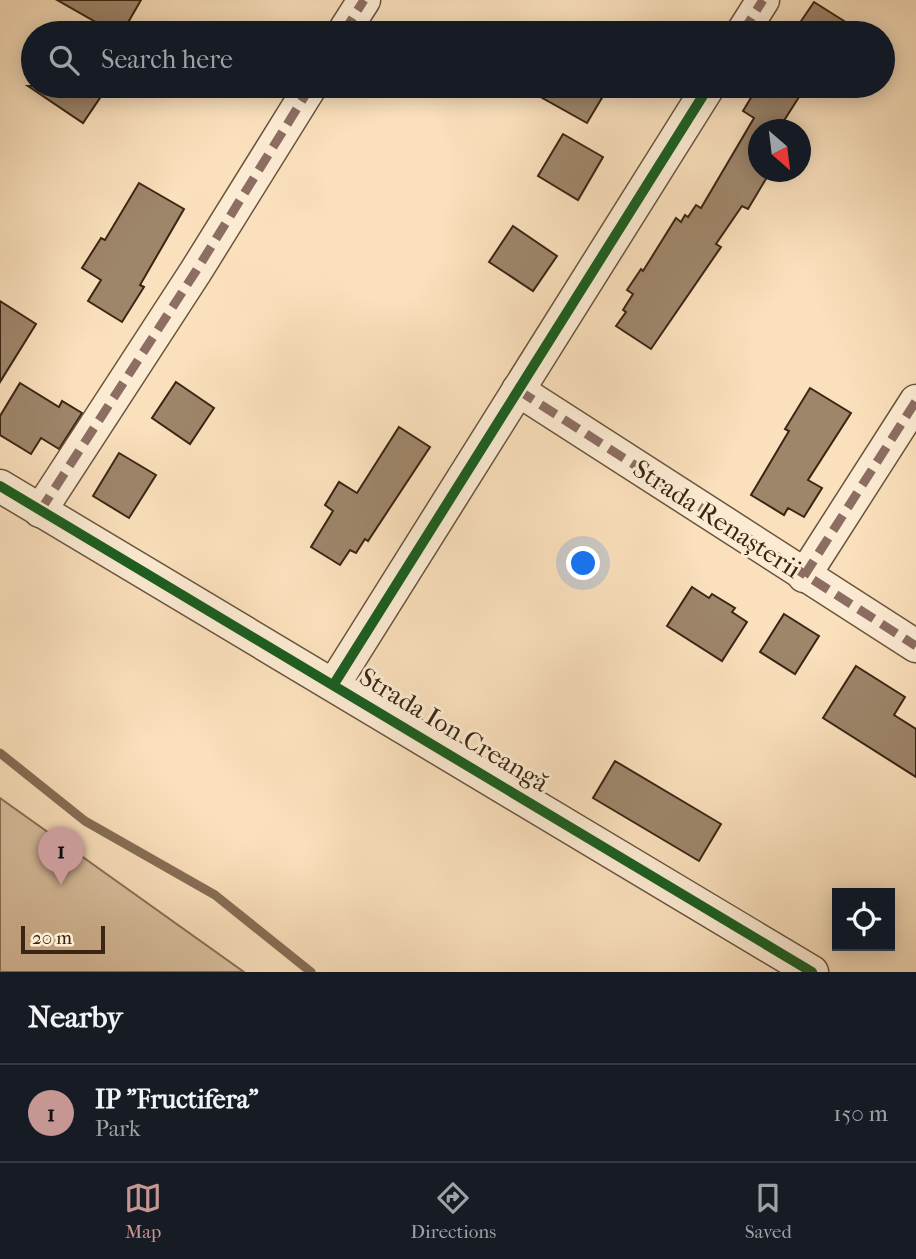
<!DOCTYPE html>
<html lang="en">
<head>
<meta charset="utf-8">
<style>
	body { margin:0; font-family:"IM FELL French Canon",serif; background:#242831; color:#f1f3f6 }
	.controls { position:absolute; right:21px; bottom:21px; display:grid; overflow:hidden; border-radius:0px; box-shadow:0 4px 18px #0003 }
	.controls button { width:63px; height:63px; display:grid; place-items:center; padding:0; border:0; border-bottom:2px solid #363941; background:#171b24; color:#f1f3f6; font:35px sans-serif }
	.compass { position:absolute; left:748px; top:119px; width:63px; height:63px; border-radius:50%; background:#171b24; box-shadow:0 4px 18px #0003; rotate:152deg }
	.scale { position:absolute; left:21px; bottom:18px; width:84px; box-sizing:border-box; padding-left:7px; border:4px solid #3b2513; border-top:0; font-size:19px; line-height:24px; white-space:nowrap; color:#3b2513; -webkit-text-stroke:5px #fcebd3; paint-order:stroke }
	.you { position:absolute; left:584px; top:564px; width:24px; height:24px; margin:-18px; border:5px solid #fff; border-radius:50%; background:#1a73e8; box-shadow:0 0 0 10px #1a73e833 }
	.badge { display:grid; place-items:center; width:46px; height:46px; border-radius:50%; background:#c59692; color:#111; font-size:23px; font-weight:700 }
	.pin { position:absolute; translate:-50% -58px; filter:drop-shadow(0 2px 4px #0008) }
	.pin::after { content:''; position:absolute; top:37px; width:24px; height:21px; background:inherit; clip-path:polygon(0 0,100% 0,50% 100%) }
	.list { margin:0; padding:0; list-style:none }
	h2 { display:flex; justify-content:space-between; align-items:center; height:91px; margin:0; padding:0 28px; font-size:30px }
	h2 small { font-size:23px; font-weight:400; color:#9ea1a6 }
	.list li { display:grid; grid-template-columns:46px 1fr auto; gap:21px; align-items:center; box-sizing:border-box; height:98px; padding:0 28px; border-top:2px solid #363941 }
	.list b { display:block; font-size:26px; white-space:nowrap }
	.list p { margin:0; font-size:23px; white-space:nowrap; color:#9ea1a6 }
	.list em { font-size:23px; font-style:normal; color:#9ea1a6 }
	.icon { flex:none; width:38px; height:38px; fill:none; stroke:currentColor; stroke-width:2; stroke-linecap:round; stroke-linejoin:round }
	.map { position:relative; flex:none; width:916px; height:972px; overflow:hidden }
	.search { position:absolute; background:#171b24; box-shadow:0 4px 18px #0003; left:21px; right:21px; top:21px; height:77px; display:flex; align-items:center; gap:18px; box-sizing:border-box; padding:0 24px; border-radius:38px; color:#9ea1a6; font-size:26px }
	.sheet { height:189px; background:#171b24 }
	nav { display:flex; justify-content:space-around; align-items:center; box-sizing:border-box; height:98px; border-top:2px solid #363941; background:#171b24; font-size:19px; color:#9ea1a6 }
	nav a { display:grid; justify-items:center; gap:4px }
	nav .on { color:#c59692 }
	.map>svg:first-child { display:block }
</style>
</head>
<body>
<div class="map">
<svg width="916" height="972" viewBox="0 0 916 972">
	<rect width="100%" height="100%" fill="#fae0bc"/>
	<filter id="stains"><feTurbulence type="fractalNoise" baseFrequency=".00286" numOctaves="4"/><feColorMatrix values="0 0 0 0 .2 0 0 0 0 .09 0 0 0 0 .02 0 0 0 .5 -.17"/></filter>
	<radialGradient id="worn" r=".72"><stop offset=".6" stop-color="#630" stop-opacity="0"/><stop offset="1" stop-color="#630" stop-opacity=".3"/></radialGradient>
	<!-- green -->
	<path fill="#dac09f" stroke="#8a7259" stroke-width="2" d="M0,798L244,972H0Z"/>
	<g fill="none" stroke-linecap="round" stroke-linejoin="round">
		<!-- stream -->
		<path stroke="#876f56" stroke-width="9" d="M0,753L85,821L215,895L311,972"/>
	</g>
	<!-- building -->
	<g fill="#9e866b" stroke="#3b2513" stroke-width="2">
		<path d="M57,0H141L122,33H115Z"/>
		<path d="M814,2L863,33H793Z"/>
		<path d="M28,86H108L83,123Z"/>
		<path d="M521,86H609L587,123Z"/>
		<path d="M758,86H806L778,130H759V172H770L748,209L742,206L716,244L721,247L651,349L616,326L626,312L623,310L633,294L627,290L641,269L643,271L676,218L681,222L685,215L688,217L696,205L701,208L754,118L743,111Z"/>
		<path d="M563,134L603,157L578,200L538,176Z"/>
		<path d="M139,183L184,209L140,285L144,287L122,322L88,301L101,280L82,268L101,238L105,240Z"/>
		<path d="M513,226L557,256L533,291L489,262Z"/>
		<path d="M0,301L36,324L0,382Z"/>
		<path d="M176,382L214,408L190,444L152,418Z"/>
		<path d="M20,383L59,407L62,401L82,413L59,449L41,438L31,454L0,435V416Z"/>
		<path d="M810,388L851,413L808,480L822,488L804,517L788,508L784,515L751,495L789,431L785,429Z"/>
		<path d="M399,427L430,447L368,541L365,539L356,553L350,550L340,565L311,547L333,511L325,505L339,482L357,493Z"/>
		<path d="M119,453L156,475L129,518L93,496Z"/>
		<path d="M692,587L709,598L712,594L735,608L732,612L747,622L722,661L667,626Z"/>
		<path d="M784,614L819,636L795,674L760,652Z"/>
		<path d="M856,666L905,697L894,715L916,729V777L823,718Z"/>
		<path d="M615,761L721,824L699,861L593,798Z"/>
	</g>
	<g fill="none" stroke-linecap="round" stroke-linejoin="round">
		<!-- minor casing -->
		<g stroke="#6b543d" stroke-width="35">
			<g id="minor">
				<path d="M343,33L364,0"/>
				<path d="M742,33L763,0"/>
				<path d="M518,390L916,646"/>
				<path d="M0,486L812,972"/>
				<path d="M40,511L196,271L311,86"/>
				<path d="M804,576L916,401"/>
				<path d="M334,684L709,86"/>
			</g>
		</g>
		<!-- minor -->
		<use href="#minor" stroke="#fcebd3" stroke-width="32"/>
		<!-- quiet -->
		<g stroke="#8d6e63" stroke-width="9" stroke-dasharray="18 9" stroke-linecap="butt">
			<path d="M343,33L364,0"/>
			<path d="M742,33L763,0"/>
			<path d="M518,390L916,646"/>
			<path d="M40,511L196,271L311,86"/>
			<path d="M804,576L916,401"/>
		</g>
		<!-- cycleway casing -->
		<g stroke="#fcebd3" stroke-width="15">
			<g id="cycleway">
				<path d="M0,486L812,972"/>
				<path d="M334,684L709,86"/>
			</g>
		</g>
		<!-- cycleway -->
		<use href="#cycleway" stroke="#1b5e20" stroke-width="10"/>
	</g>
	<g text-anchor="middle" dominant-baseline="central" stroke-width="6" stroke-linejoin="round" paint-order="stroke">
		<!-- street labels -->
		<g font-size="26" fill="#3b2513" stroke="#fcebd3">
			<text transform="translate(717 519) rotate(33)">Strada Renașterii</text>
			<text transform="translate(454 730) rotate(31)">Strada Ion Creangă</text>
		</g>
	</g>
	<rect width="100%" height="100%" filter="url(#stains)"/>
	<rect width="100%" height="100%" fill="url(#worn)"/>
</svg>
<div class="controls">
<button><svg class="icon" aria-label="locate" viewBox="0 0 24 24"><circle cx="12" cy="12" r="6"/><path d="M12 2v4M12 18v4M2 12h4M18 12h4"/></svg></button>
</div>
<svg class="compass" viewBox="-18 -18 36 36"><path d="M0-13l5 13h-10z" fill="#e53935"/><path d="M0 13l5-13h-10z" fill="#9ea1a6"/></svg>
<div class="scale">20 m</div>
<div class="you"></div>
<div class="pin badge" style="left:61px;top:885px">1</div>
<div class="search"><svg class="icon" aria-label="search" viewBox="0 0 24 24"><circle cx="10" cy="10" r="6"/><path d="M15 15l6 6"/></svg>Search here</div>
</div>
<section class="sheet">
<h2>Nearby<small></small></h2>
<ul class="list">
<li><span class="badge">1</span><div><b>IP &quot;Fructifera&quot;</b><p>Park</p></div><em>150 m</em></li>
</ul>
</section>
<nav>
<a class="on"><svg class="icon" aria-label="map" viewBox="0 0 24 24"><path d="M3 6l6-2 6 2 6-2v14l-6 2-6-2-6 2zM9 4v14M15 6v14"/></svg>Map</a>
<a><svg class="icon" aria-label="directions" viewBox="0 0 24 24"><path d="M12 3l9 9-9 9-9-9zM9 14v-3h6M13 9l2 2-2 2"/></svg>Directions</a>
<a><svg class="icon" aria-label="saved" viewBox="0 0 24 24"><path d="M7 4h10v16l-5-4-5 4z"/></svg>Saved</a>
</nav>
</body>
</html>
